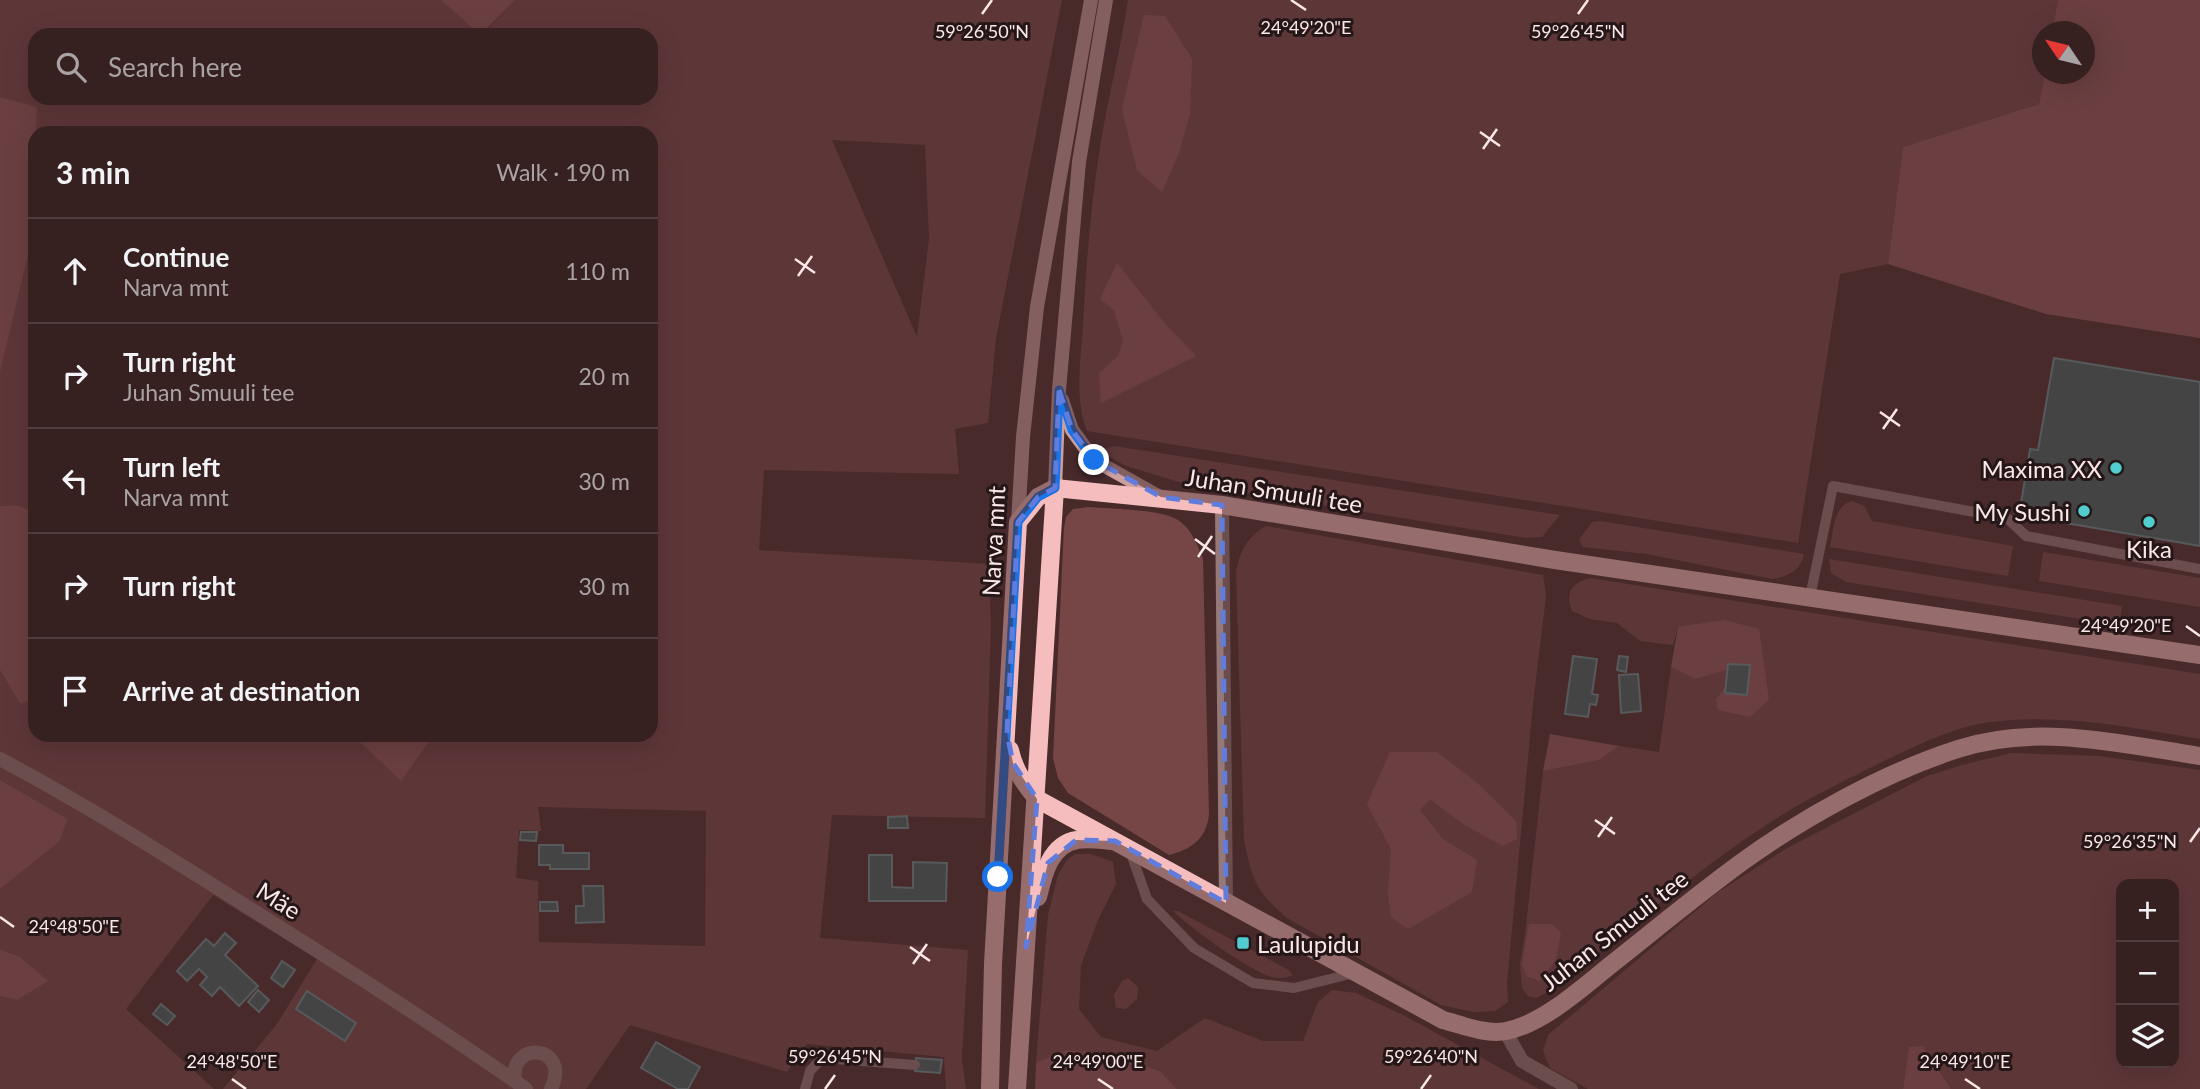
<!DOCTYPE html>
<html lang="en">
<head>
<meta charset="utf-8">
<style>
	body { margin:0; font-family:Lato,sans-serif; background:#412d2d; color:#f1f3f6 }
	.controls { position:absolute; right:21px; bottom:21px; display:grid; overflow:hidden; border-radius:14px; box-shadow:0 7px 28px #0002 }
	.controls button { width:63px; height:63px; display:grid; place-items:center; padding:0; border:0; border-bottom:2px solid #503e3e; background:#362020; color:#f1f3f6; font:35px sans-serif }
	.compass { position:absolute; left:2032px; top:21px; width:63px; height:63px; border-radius:50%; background:#362020; box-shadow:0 7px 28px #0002; rotate:305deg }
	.stop { position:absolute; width:21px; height:21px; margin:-16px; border:5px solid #1a73e8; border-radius:50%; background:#fff }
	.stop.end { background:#1a73e8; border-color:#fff; box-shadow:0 2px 7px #0008 }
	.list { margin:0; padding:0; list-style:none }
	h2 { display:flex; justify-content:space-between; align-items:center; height:91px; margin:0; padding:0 28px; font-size:30px }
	h2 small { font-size:23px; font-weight:400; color:#aaa3a5 }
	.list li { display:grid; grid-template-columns:46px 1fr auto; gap:21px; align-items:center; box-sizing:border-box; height:105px; padding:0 28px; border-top:2px solid #503e3e }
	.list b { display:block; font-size:26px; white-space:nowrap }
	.list p { margin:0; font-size:23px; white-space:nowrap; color:#aaa3a5 }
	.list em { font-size:23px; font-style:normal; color:#aaa3a5 }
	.icon { flex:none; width:38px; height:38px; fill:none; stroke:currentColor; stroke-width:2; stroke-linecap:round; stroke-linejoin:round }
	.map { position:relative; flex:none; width:2200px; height:1089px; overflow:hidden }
	.search { position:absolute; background:#362020; box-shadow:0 7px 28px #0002; left:28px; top:28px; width:630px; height:77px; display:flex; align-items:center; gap:18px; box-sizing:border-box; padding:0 24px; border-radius:21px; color:#aaa3a5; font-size:26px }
	.panel { position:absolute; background:#362020; box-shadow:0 7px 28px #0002; left:28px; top:126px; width:630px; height:616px; border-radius:21px }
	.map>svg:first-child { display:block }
</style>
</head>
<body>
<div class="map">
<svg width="2200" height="1089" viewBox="0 0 2200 1089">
	<rect width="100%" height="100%" fill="#482a2b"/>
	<!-- green -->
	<g fill="#764647" fill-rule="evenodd">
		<path d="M0,0H441L480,35H35V98H651V35H481L515,0H1062L996,338L988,423L955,429L959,474L764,470L759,550L989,564L991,625L985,818L832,815L820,938L968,950L962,1059L966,1089H946L944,1057L807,1044L787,1072L630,1025L586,1089H223L277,1024L317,959L213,895L126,1009L214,1089H0V996L17,1000L20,957L0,949V889L59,842L68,819L0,780V670L20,704L35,699V735H352L401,781L434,735H651V133H35L36,107L0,97ZM832,140L925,145L929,239L917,337ZM538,807L706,811L705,946L539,942L538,881L516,878L519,830L541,831Z"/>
		<path d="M1128,0H2058L2052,31L2042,32V74H2045L2039,104L1903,147L1888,264L1840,274L1798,543L1087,431C1074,398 1081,360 1083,326C1086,264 1091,202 1101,141C1109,94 1121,47 1128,0Z"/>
		<path d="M35,136V453L33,456L35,457V512L17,505L0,506V373L29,251Z"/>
		<path d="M1114,446L1560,515L1542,537L1526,538L1179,482L1126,466L1104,454V449Z"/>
		<path d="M1852,501L1864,506L1872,521L2013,546L2008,576L1830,547C1834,530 1833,506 1852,501Z"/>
		<path d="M1089,507C1111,509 1158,509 1176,519C1191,527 1197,544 1203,559L1209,815C1206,839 1192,849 1169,855L1068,793L1058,778L1053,758L1064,528L1066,517L1073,509Z"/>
		<path d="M1600,521L1804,554C1801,571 1787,577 1772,579L1647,554L1583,547L1579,540L1592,522Z"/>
		<path d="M1266,526L1543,575L1546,596L1533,704L1507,983L1508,1002L1495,1011L1474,1012L1441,1005L1287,918C1255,890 1253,881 1244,841L1236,572C1240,551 1247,537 1266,526Z"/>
		<path d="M2043,552L2200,578V607L2039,581Z"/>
		<path d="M1829,559L2122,606L2119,625L1846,582L1831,573Z"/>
		<path d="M1590,578L2200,674V739C2131,727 2060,713 1989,722C1950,728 1911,748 1876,765C1844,781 1812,796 1782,815C1699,866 1627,932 1550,991L1536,998L1528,996L1522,988L1520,964L1525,935L1543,771L1599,760L1619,746L1659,752L1671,667L1695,679L1727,670L1726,686L1716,699H1769L1760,651L1678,627L1673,645L1640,641L1617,623L1590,619L1572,611C1565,593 1571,583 1590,578Z"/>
		<path d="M2011,753L2099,756L2200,770V1089H1951L1923,1046L1909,1048L1903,1089H1588L1550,1068L1543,1051L1548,1035L1718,892L1787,848L1927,776L1962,765ZM2121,884H2174V1063H2121Z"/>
		<path d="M1075,854H1091L1113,862L1116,884L1098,920L1081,965L1079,1009L1101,1037L1157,1051L1205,1018L1263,1041H1303L1318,1002L1332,990L1356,993L1405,1016L1539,1089H1177L1161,1072L1036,1063L1048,915L1058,875L1067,860Z"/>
		<path d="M1173,911H1178L1289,970L1293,975C1286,978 1280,979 1272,977C1249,971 1191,928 1173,911Z"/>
		<path d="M1128,978L1138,987L1137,999L1126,1009L1116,1008L1114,995L1122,981Z"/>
	</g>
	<!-- forest -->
	<g fill="#955a5c">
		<path d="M441,0H515L480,35Z"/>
		<path d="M2058,0H2200V338L2046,314L1888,264L1903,147L2039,104L2045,74H2084V32L2052,31Z"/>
		<path d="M1144,15L1165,16L1192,59L1190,114L1179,153L1162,192L1137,170L1122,109Z"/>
		<path d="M0,97L37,107L29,251L0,373Z"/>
		<path d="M1117,263L1167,326L1196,356L1101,403L1099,373L1118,356L1123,341L1114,310L1100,299Z"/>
		<path d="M17,505L35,512V699L20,704L0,670V506Z"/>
		<path d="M1724,620L1759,629L1769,699L1750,717L1718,710L1716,699L1726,686V693L1747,695L1749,665L1728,664L1727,670L1695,679L1671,667L1678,627Z"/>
		<path d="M1550,734L1619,746L1599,760L1543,771Z"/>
		<path d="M352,735H434L401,781Z"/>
		<path d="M1390,752H1437L1475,781L1516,821L1517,839L1503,846L1463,824L1430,799L1420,810L1443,839L1477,860L1472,892L1408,929L1391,917L1388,892L1391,849L1367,804Z"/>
		<path d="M0,780L68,819L59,842L0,889Z"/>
		<path d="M1529,924H1551L1561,932L1556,959L1540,981L1527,976L1522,965Z"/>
		<path d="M0,949L20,957L48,981L17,1000L0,996Z"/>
		<path d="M1923,1046L1951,1089H1903L1909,1047Z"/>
		<path d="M1066,1050L1118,1055L1161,1072L1177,1089H1035L1036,1063Z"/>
	</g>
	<!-- building -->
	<g fill="#3e6565" stroke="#6a9292" stroke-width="2">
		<path d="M2054,358L2200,382V546L2019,515L2030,449L2038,450Z"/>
		<path d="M1573,656L1597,659L1592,694L1598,695L1596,705L1590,704L1588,717L1565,714Z"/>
		<path d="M1619,656L1628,657L1626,672L1617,670Z"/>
		<path d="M1728,664L1750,665L1747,695L1725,693Z"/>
		<path d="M1638,674L1641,711L1621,713L1619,675Z"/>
		<path d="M907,816L908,828H888V817Z"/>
		<path d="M521,832H537L536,841L520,840Z"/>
		<path d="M539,845H563V853H589V869H550V865H539Z"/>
		<path d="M869,855H892V887L913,888V862L947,863L946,901H869Z"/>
		<path d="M583,886H603L604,922L576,923V906H584Z"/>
		<path d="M540,902H557L558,911H540Z"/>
		<path d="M225,933L236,943L225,955L258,986L239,1006L220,987L212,996L200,985L207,977L199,969L187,981L177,971L206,939L214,946Z"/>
		<path d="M282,961L295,970L283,987L271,978Z"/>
		<path d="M258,990L269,1000L259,1012L248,1002Z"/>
		<path d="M307,991L356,1023L345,1041L296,1009Z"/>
		<path d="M161,1004L175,1016L167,1025L153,1014Z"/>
		<path d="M656,1042L700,1067L688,1089H678L641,1068Z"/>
		<path d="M916,1058L942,1060L940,1073L915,1071Z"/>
	</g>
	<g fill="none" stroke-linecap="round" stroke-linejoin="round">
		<!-- service -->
		<g stroke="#957979" stroke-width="10">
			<path d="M1810,597L1833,486L2007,518L2026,536L2200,569"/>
			<path d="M1129,848L1147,899L1194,948L1253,983L1294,988L1354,973"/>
			<path d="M805,1089L810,1071L822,1058L915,1065"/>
		</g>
		<!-- minor -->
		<g stroke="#957979" stroke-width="14">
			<path d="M1222,505L1226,903"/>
			<path d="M0,759C85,804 165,855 246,906C340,965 435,1025 526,1089"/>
			<path d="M1505,1031L1522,1061L1571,1089"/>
			<path d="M515,1081C508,1040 572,1044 551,1089"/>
		</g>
		<!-- secondary -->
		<g stroke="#cb9f9f" stroke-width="14">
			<path d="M1062,400L1072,430L1094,460L1160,497"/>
			<path d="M1055,488L1059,390L1079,162L1106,0"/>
			<path d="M1018,522L1023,437L1037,307L1091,0"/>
		</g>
		<!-- primary -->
		<g stroke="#f5bdbd" stroke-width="18">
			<path d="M1010,750C1014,770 1024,783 1037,799L1443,1020C1462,1025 1486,1035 1506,1031C1543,1024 1583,987 1613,963C1656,929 1698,894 1742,862C1804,817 1886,772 1958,749C2037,723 2120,744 2200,756"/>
			<path d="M1038,897C1043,876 1050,844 1077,840C1088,838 1100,840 1111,841"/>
			<path d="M990,1089L993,964L1018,522L1038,497L1055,488L1222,505L1555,560L2200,655"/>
			<path d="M1017,1089L1055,488"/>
		</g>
	</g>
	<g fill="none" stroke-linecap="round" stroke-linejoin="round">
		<!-- route -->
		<path stroke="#1a73e8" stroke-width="9" d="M998,877L1018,522L1038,497L1055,488L1059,390L1072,430L1094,460"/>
	</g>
	<!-- marked area -->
	<path d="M0 0H2200V1089H0ZM1059,390L1072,430L1094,460L1161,497L1222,505L1226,903L1115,841L1076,840L1048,863L1026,947L1037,799L1013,763L1007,733L1018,522L1038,497L1055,488Z" fill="#482a2b" fill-opacity=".55" fill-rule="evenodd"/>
	<path fill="none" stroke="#607cdc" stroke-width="5" stroke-dasharray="14 9" stroke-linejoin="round" d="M1059,390L1072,430L1094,460L1161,497L1222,505L1226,903L1115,841L1076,840L1048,863L1026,947L1037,799L1013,763L1007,733L1018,522L1038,497L1055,488Z"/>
	<!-- ticks -->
	<path fill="none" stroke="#fbe7e7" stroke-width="2.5" d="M1291,0L1306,10M982,14L992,0M1578,14L1588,0M1480,132L1500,146M1483,149L1497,129M795,259L815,273M798,276L812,256M1880,412L1900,426M1883,429L1897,409M1195,539L1215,554M1198,557L1212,536M2186,626L2200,636M1595,820L1615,834M1598,837L1612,817M2190,842L2200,828M0,917L14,927M910,947L930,961M913,964L927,944M232,1079L246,1089M1098,1079L1113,1089M1965,1079L1980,1089M825,1089L835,1075M1421,1089L1431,1075"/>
	<!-- markers -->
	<g fill="#52cdcf" stroke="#251718" stroke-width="2.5">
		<circle cx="2116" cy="468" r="7"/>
		<circle cx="2084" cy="511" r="7"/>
		<circle cx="2149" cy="522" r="7"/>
		<rect x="1236" y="936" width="14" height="14" rx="3.5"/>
	</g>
	<g text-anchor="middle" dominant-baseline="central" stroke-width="6" stroke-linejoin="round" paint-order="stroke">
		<!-- poi labels -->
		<g font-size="24" fill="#fbe7e7" stroke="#251718" text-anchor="end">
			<text x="2102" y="468">Maxima XX</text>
			<text x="2070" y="511">My Sushi</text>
			<text x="2149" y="548" text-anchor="middle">Kika</text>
			<text x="1257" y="943" text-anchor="start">Laulupidu</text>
		</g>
		<!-- street labels -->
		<g font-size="24" fill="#fbe7e7" stroke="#251718">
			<text transform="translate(1274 490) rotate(9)">Juhan Smuuli tee</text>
			<text transform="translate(993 541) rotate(-87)">Narva mnt</text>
			<text transform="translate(279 900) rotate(32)">Mäe</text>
			<text transform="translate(1614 930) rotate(-38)">Juhan Smuuli tee</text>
		</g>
	</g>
	<g font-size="18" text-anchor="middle" fill="#fbe7e7" stroke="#251718" stroke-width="6" stroke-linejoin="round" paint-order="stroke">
		<text x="1306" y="34">24°49'20"E</text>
		<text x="982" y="38">59°26'50"N</text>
		<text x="1578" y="38">59°26'45"N</text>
		<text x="2126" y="632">24°49'20"E</text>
		<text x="2130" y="848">59°26'35"N</text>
		<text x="74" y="933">24°48'50"E</text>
		<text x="835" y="1063">59°26'45"N</text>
		<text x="1431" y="1063">59°26'40"N</text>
		<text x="232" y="1068">24°48'50"E</text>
		<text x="1098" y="1068">24°49'00"E</text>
		<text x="1965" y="1068">24°49'10"E</text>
	</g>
</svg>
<div class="controls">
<button>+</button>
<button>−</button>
<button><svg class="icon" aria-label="layers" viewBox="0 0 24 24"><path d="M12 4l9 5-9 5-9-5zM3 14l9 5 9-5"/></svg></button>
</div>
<svg class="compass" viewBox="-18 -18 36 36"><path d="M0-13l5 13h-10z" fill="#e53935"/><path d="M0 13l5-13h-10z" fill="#aaa3a5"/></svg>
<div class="stop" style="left:998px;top:877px"></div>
<div class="stop end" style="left:1094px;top:460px"></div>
<div class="search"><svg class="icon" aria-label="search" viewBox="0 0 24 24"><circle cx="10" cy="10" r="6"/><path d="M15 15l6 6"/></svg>Search here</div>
<section class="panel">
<h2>3 min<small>Walk · 190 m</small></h2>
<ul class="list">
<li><svg class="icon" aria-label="ahead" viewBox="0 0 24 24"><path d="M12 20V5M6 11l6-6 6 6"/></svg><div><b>Continue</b><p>Narva mnt</p></div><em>110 m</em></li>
<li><svg class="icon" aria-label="right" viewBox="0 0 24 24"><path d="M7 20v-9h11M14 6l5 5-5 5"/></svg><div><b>Turn right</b><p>Juhan Smuuli tee</p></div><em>20 m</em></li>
<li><svg class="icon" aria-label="left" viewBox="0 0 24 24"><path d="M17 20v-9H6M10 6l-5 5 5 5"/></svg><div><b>Turn left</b><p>Narva mnt</p></div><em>30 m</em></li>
<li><svg class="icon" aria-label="right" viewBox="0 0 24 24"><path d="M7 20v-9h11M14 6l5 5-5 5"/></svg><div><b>Turn right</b></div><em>30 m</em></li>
<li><svg class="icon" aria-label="arrive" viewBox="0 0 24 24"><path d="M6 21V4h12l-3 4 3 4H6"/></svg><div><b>Arrive at destination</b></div></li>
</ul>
</section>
</div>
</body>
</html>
